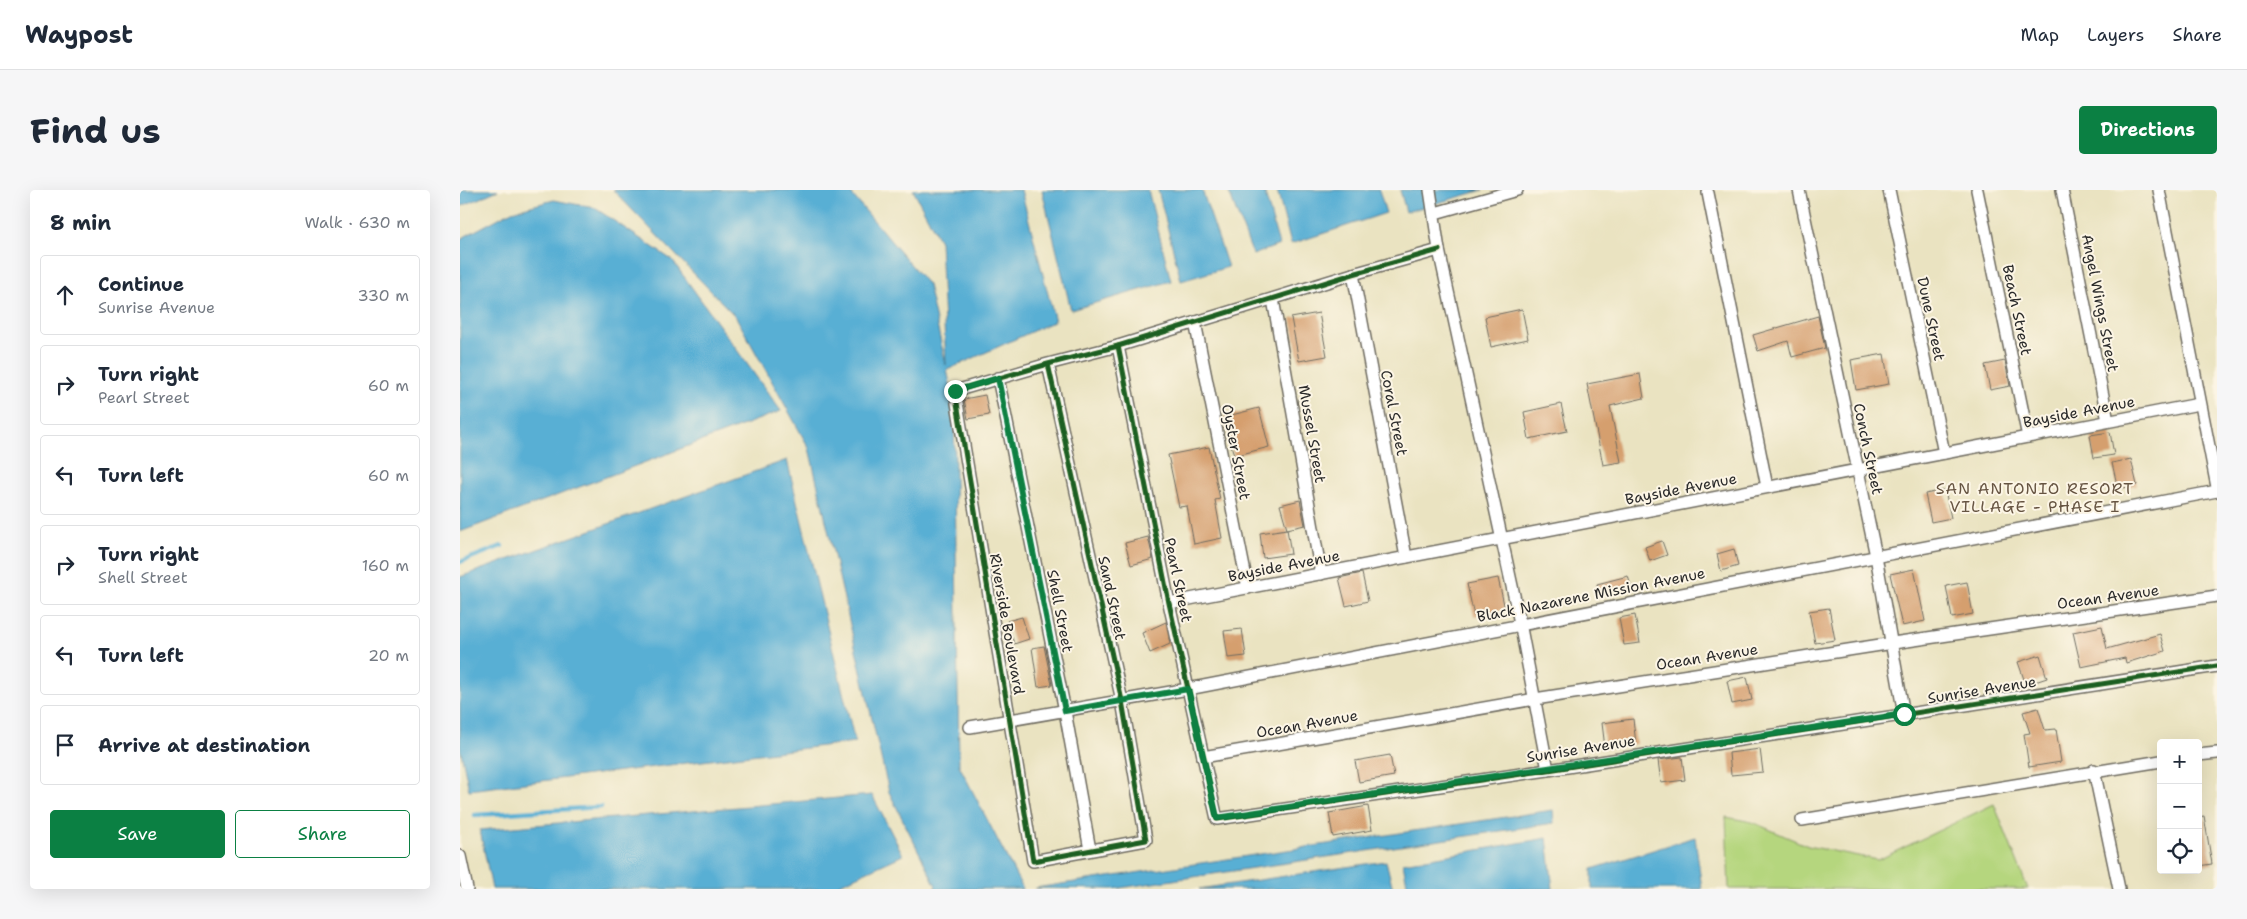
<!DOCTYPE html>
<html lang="en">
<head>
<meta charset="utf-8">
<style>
	body { margin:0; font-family:"Shantell Sans",sans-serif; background:#f6f6f7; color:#1f2937 }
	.controls { position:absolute; right:15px; bottom:15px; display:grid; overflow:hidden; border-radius:5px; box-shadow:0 5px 20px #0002 }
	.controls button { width:45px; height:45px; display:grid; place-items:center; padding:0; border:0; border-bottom:1px solid #e0e1e3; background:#fff; color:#1f2937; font:25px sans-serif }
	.stop { position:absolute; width:15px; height:15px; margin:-11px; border:4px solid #0b8043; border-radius:50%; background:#fff }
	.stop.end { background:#0b8043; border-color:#fff; box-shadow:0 1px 5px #0008 }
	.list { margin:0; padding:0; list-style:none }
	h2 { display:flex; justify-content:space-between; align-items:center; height:65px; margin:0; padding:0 20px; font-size:21px }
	h2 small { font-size:16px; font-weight:400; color:#747a83 }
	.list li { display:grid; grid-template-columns:32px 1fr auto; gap:15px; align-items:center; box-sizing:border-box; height:80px; margin:0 10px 10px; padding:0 10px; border:1px solid #e0e1e3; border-radius:5px }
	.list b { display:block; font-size:19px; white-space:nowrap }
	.list p { margin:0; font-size:16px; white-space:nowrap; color:#747a83 }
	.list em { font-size:16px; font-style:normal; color:#747a83 }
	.actions { display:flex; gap:10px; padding:15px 20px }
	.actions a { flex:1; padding:11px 0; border:1px solid #0b8043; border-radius:5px; text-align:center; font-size:18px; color:#0b8043 }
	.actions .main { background:#0b8043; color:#fff }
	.icon { flex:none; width:28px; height:28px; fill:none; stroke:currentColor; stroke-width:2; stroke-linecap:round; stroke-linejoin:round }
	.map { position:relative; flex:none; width:1757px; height:699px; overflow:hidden; border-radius:5px }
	header { display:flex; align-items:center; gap:30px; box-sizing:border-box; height:70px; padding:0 25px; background:#fff; border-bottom:1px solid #e0e1e3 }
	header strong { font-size:24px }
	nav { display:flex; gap:28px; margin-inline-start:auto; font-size:18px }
	.intro { display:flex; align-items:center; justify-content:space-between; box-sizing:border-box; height:120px; padding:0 30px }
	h1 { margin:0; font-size:35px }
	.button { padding:12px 22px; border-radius:5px; background:#0b8043; color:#fff; font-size:18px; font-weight:700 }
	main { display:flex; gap:30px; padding:0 30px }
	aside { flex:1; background:#fff; border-radius:5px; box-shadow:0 5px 20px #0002 }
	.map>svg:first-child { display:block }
</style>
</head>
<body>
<header>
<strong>Waypost</strong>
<nav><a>Map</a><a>Layers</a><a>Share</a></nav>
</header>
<div class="intro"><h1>Find us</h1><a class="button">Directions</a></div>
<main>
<aside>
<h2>8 min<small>Walk · 630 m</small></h2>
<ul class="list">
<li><svg class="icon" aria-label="ahead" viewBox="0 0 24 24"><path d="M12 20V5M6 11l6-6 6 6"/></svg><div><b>Continue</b><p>Sunrise Avenue</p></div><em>330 m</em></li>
<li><svg class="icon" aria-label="right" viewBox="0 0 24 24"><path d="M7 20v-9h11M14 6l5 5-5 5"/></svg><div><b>Turn right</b><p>Pearl Street</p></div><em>60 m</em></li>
<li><svg class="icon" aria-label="left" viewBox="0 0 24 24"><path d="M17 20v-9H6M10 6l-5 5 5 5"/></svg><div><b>Turn left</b></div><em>60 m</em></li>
<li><svg class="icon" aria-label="right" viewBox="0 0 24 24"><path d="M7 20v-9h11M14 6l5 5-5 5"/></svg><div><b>Turn right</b><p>Shell Street</p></div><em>160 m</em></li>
<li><svg class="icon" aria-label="left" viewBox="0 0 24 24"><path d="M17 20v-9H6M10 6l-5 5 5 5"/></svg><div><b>Turn left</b></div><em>20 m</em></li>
<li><svg class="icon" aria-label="arrive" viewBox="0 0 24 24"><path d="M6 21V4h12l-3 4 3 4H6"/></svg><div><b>Arrive at destination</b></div></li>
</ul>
<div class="actions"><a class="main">Save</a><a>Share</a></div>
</aside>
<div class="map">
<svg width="1757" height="699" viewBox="0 0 1757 699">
	<rect width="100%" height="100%" fill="#fcf5e5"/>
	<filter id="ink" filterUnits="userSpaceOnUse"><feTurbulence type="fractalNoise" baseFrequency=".02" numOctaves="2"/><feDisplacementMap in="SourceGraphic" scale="10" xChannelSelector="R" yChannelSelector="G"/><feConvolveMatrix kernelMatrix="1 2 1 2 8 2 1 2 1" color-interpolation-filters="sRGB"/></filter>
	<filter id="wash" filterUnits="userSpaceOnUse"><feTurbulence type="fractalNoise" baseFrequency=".0096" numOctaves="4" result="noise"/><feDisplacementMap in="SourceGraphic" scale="20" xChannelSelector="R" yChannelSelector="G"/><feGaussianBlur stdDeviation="1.12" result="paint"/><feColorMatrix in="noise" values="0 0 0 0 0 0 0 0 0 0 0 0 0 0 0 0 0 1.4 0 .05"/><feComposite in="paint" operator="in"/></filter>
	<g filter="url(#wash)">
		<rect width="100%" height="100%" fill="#eae3c1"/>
		<!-- green -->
		<path fill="#b5d67e" stroke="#708054" d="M1534,614L1568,699H1269L1266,627L1292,632L1348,656L1418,670Z"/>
		<!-- water -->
		<g fill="#58afd4" stroke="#426d80">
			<path d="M0,0H38L0,17Z"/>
			<path d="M153,0H388L468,95L486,175L480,51L453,0H561L595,131L487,180L494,211L499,575L563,699H474L476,696L429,602L349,258L276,127Z"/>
			<path d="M582,0H688L711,91L611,120Z"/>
			<path d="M698,0H742L768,77L721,91Z"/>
			<path d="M768,0H804L819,55L793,65Z"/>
			<path d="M817,0H919L926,23L831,54Z"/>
			<path d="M940,0H1023L946,22Z"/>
			<path d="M94,10L135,18L212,70L321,221L0,342V49L52,21Z"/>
			<path d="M327,270L395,552L9,600L0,557V387Z"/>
			<path d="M412,605L443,665L369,699H32L20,640Z"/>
			<path d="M1093,620L1094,633L653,699L575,698Z"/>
			<path d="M1235,647L1242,699H1132V679Z"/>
			<path d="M1087,648L1093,699H948L943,673Z"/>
			<path d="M926,671L933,699H739Z"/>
		</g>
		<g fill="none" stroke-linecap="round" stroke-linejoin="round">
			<!-- stream -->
			<g stroke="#58afd4" stroke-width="4.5">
				<path d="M0,372L42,356"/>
				<path d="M15,625L141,617"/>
			</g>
		</g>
		<g id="blocks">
			<!-- building -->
			<g fill="#d59f6e">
				<path d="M1062,119L1068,149L1031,157L1025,127Z"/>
				<path d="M859,123L867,166L839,171L831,128Z"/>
				<path d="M1358,126L1365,158L1332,167L1328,151L1298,161L1293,145Z"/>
				<path d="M1424,164L1429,194L1396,200L1391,170Z"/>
				<path d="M1545,171L1550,196L1530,200L1525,175Z"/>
				<path d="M1180,184L1184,208L1150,216L1161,272L1143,275L1127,194Z"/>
				<path d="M525,205L529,225L508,229L504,209Z"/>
				<path d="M1101,214L1107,241L1069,249L1064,222Z"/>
				<path d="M799,218L809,257L774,266L764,227Z"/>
				<path d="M1650,242L1654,265L1634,268L1630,245Z"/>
				<path d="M749,257L760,309L755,310L762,348L734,354L727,316L719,317L708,265Z"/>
				<path d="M1671,269L1677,295L1658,299L1652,273Z"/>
				<path d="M1485,300L1491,328L1471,332L1465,304Z"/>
				<path d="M840,310L845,335L827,339L820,315Z"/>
				<path d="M827,339L831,364L803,368L800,343Z"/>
				<path d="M688,347L693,369L671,375L665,353Z"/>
				<path d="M1202,351L1207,365L1190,371L1185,357Z"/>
				<path d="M1274,359L1278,376L1261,381L1257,364Z"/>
				<path d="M1454,379L1465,431L1442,436L1430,384Z"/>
				<path d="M902,383L908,411L886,416L879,388Z"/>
				<path d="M1168,386L1171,396L1139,404L1137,394Z"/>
				<path d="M1038,388L1045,419L1014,426L1007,394Z"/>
				<path d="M1507,392L1513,424L1492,428L1486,396Z"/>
				<path d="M1369,418L1375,450L1355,453L1349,421Z"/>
				<path d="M1175,425L1180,453L1164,455L1159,428Z"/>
				<path d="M562,427L569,449L554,454L547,431Z"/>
				<path d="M706,432L710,454L690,463L682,443Z"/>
				<path d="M1642,436L1647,459L1700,444L1705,461L1666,473L1665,468L1621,477L1613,442Z"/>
				<path d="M782,439L786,466L768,468L764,441Z"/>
				<path d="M584,456L592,495L578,497L572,458Z"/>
				<path d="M1580,465L1587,488L1566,495L1558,472Z"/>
				<path d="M1287,487L1292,510L1272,514L1267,491Z"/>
				<path d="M1578,518L1585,540L1596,539L1601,572L1569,577L1564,544L1570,543L1563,522Z"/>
				<path d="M1173,529L1176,554L1145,558L1142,533Z"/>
				<path d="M1300,559L1303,582L1271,585L1269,563Z"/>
				<path d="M930,565L934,586L899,592L895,571Z"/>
				<path d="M1222,567L1225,590L1201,593L1198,570Z"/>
				<path d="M908,616L912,640L873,647L869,623Z"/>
				<path d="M1744,626L1752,674L1738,676V627Z"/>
			</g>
		</g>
	</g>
	<g filter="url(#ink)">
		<use href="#blocks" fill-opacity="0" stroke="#6e6b60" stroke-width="1"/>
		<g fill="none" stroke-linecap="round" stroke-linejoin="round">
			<!-- street casing -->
			<g stroke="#6e6b60" stroke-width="14">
				<g id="street">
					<path d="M970,0L979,60L1060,433L1088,580"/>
					<path d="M1339,0L1416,366L1444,525"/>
					<path d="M1429,0L1484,263"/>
					<path d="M1517,0L1568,247"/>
					<path d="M1602,0L1648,231"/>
					<path d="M1699,0L1757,297"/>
					<path d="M1248,3L1307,297"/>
					<path d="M975,23L1057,0"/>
					<path d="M893,84L946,367"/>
					<path d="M813,109L861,384"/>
					<path d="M735,132L788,398"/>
					<path d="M658,156L709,413L757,629L1088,580L1757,476"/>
					<path d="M588,174L662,511L686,650L573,671L495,201L588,174L658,156L893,84L979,60"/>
					<path d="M538,188L605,521L630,660"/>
					<path d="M709,413L1739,214"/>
					<path d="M510,537L728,499L1757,301"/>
					<path d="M1738,565L1757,563"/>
					<path d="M743,567L1075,509L1433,453L1757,406"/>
					<path d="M1634,580L1659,699"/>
					<path d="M1342,630L1701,571"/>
					<path d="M0,666L7,699"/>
				</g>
			</g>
			<!-- street -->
			<use href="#street" stroke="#fff" stroke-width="11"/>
			<!-- cycleway casing -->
			<g stroke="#fcf5e5" stroke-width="8">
				<g id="cycleway">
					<path d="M658,156L709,413L757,629L1088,580L1757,476"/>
					<path d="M588,174L662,511L686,650L573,671L495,201L588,174L658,156L893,84L979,60"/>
				</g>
			</g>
			<!-- cycleway -->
			<use href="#cycleway" stroke="#1b5e20" stroke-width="5"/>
		</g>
	</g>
	<g fill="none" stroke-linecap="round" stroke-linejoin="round" filter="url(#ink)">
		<!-- route -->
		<path stroke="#0b8043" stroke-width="6" d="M495,201L538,188L605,521L728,499L757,628L1444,524"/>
	</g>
	<g text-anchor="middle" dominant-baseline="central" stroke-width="4" stroke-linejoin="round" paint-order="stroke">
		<!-- street labels -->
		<g font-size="15" fill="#2b2b2b" stroke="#fcf5e5">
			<text transform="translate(1640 113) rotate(79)">Angel Wings Street</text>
			<text transform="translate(1557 120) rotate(78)">Beach Street</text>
			<text transform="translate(1471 129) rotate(78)">Dune Street</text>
			<text transform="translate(1619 222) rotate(-11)">Bayside Avenue</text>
			<text transform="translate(934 223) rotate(79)">Coral Street</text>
			<text transform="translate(852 244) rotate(80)">Mussel Street</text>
			<text transform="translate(1408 259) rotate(78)">Conch Street</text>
			<text transform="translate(776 262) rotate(79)">Oyster Street</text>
			<text transform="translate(1221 299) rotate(-11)">Bayside Avenue</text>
			<text transform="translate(824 376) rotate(-11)">Bayside Avenue</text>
			<text transform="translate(718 390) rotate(78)">Pearl Street</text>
			<text transform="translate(1131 405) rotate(-11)">Black Nazarene Mission Avenue</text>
			<text transform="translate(1648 407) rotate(-8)">Ocean Avenue</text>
			<text transform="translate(652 408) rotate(78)">Sand Street</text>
			<text transform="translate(600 421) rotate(79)">Shell Street</text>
			<text transform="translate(547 434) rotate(80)">Riverside Boulevard</text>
			<text transform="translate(1247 467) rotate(-9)">Ocean Avenue</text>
			<text transform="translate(1522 500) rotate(-9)">Sunrise Avenue</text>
			<text transform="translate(847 534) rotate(-10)">Ocean Avenue</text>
			<text transform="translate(1121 559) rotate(-9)">Sunrise Avenue</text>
		</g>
		<!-- neighbourhood labels -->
		<g font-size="16" letter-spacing="1" fill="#665442" stroke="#fcf5e5">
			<text x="1575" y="298">SAN ANTONIO RESORT<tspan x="1575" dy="18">VILLAGE - PHASE I</tspan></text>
		</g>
	</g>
</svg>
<div class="controls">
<button>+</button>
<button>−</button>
<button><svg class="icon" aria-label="locate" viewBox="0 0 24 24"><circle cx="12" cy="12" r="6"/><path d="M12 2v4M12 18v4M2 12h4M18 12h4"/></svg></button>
</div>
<div class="stop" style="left:1444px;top:524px"></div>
<div class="stop end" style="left:495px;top:201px"></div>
</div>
</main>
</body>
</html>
